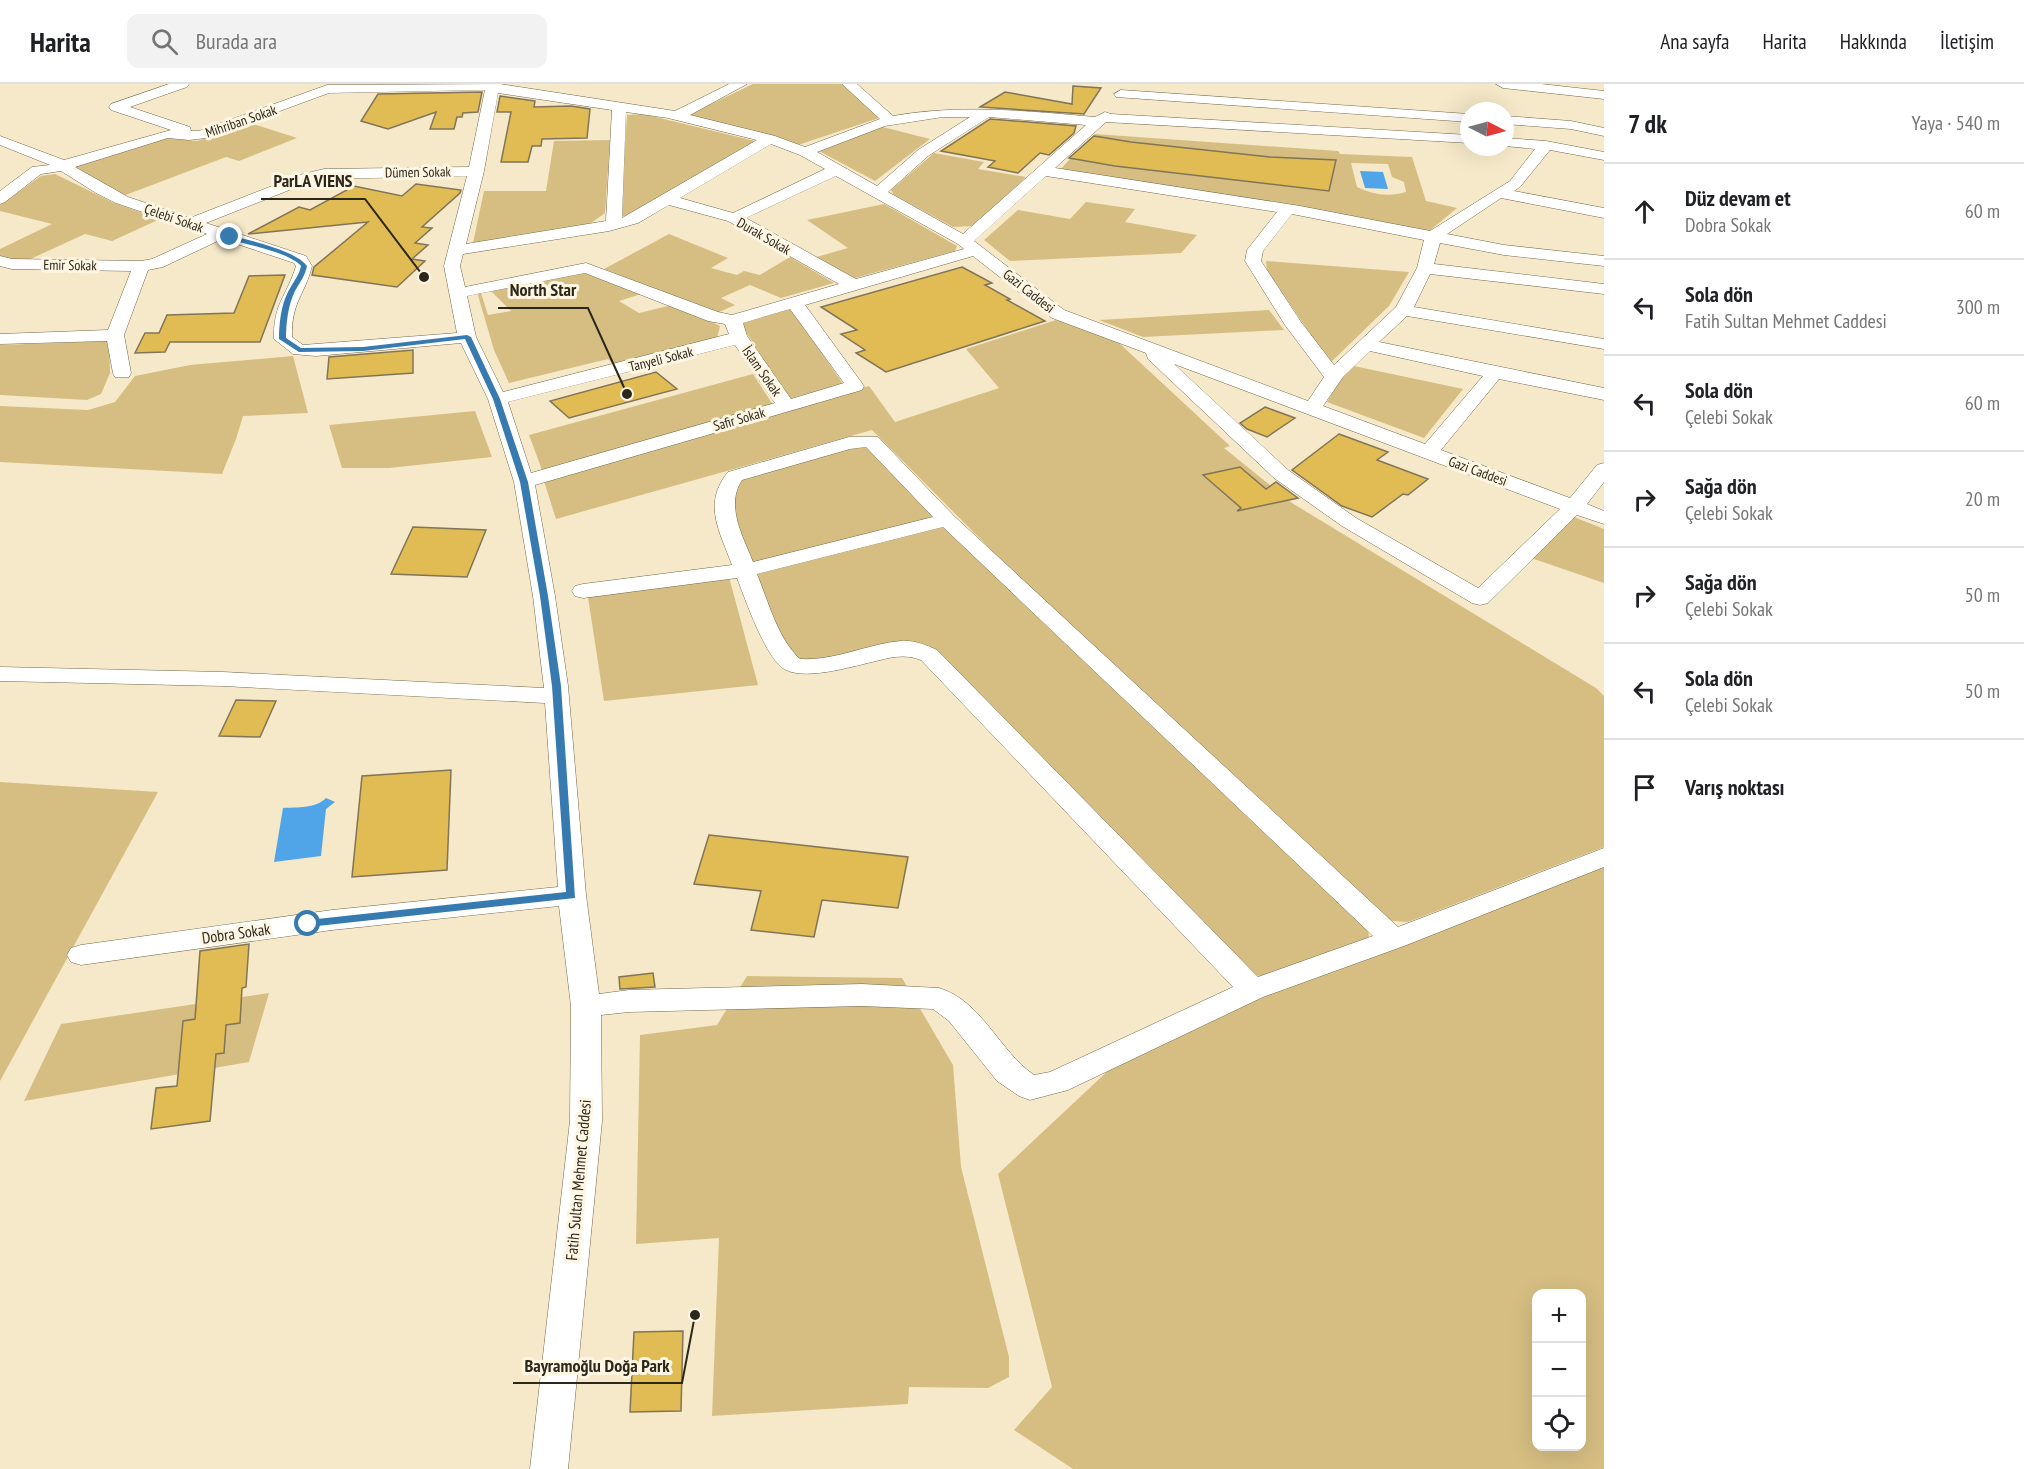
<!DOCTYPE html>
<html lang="tr">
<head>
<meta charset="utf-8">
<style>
	body { margin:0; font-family:"PT Sans Narrow",sans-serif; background:#f2f2f2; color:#202124 }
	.controls { position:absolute; right:18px; bottom:18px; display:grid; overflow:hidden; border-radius:12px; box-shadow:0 6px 24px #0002 }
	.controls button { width:54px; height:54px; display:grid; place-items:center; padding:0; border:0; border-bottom:2px solid #e0e0e0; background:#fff; color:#202124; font:30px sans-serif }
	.compass { position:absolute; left:1460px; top:18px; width:54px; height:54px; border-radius:50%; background:#fff; box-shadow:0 6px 24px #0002; rotate:96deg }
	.stop { position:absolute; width:18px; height:18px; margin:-14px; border:4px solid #367ab0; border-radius:50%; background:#fff }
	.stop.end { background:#367ab0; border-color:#fff; box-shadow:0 2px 6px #0008 }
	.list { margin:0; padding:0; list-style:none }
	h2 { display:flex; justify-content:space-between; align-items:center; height:78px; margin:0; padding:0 24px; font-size:26px }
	h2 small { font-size:20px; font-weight:400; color:#757577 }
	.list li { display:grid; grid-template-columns:39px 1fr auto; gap:18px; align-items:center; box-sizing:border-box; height:96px; padding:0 24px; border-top:2px solid #e0e0e0 }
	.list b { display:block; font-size:22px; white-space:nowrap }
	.list p { margin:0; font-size:20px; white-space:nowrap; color:#757577 }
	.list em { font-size:20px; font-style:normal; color:#757577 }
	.icon { flex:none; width:33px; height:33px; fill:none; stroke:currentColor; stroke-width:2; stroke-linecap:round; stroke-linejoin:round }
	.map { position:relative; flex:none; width:1604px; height:1385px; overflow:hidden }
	header { display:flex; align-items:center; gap:36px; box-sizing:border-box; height:84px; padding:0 30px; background:#fff; border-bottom:2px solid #e0e0e0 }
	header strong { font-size:28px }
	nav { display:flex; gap:33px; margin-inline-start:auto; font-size:21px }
	.search { width:420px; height:54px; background:#f2f2f2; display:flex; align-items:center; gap:15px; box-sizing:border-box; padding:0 21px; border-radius:12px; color:#757577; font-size:22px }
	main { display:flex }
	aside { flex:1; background:#fff }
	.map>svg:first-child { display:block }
</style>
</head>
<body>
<header>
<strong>Harita</strong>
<div class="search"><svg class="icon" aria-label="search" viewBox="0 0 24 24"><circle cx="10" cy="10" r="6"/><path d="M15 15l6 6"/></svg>Burada ara</div>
<nav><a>Ana sayfa</a><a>Harita</a><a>Hakkında</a><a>İletişim</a></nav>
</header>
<main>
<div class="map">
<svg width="1604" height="1385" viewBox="0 0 1604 1385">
	<rect width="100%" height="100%" fill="#f6e9c9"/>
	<!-- green -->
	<g fill="#d6be82" fill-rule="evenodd">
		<path d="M753,0H842L882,33L798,61L688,31Z"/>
		<path d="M643,30L755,57L626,132H620L627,31Z"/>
		<path d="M250,39L297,54L239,77L226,73L123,112L74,83L164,54L197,57Z"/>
		<path d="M879,42L930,55L875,97L819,67Z"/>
		<path d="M1095,50L1338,67L1340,70L1412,73L1426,117L1457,124L1428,148L1060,86L1078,66L1120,68L1083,61ZM1351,79L1388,80L1392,93L1404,98L1406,108C1389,113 1373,111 1357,103Z"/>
		<path d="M610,56L605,129L587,142L473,159L484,107H546L554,57Z"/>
		<path d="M934,69L984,78L978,85L1026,93L974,142L953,143L894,111L891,106Z"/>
		<path d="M55,90L114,119L160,135L112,157L85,150L24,178L0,172V165L52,140L0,127V121L41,92Z"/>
		<path d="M1086,118L1135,125L1125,138L1197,151L1181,169L1010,177L984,156L1018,126L1070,135Z"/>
		<path d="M884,120L957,162L955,167L851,195L813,174L848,164L807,136Z"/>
		<path d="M669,150L728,174L711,184L737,191L744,187L760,191L790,173L834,199L781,214L750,201L721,214L735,221L717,229L604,185Z"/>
		<path d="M1266,177L1409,188L1389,222L1330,279L1267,186Z"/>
		<path d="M578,185L676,221L720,242L717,254L613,280L608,275L509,299L494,266L477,208L481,209L488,231L511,227L489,205ZM641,210L668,221V222L639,229L619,217Z"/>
		<path d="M790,223L843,300L788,315L739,237Z"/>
		<path d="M1269,226L1284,246L1143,253L1099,236Z"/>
		<path d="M1056,236L1118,258L1230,362L1224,364L1292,419L1596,604L1604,612V763L1408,838L1382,836L1016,491L872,346L556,435L544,397L869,302L895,338L999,304L966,265Z"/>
		<path d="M109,257L110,289L101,310L87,316L0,311V261Z"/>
		<path d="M293,272L308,329L243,332L236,355L222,390L0,378V322L88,326L115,318L135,292L190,281Z"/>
		<path d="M1354,282L1463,305L1424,354L1327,318L1342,293Z"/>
		<path d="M753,290L773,321L542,386L529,351Z"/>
		<path d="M475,327L492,373L389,384H342L329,341Z"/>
		<path d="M867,359L939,433L750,480L730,431L742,393Z"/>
		<path d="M1574,433L1604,445V499L1531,474Z"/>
		<path d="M943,442L1367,837L1369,854L1268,893L1246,890L937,569L810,577L793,576L787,570L756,488Z"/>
		<path d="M729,493L758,601L604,617L587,507Z"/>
		<path d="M0,698L158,708L0,997Z"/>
		<path d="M1604,778V1385H1073L1014,1346L1052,1303L998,1090L1112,983L1260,914ZM1536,1210H1582V1362H1536Z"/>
		<path d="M747,892L902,894L953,981L961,1083L1009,1273V1293L988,1304L909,1303L908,1320L712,1332L719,1154L636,1160L640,951L717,941Z"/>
		<path d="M269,909L249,978L24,1017L61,940Z"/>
	</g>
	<!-- water -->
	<g fill="#50a5e8">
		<path d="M1360,87L1383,88L1388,105L1365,104Z"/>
		<path d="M326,714L335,718L326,725L321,772L274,778L283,724C297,723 315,725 326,714Z"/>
	</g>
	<!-- building -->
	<g fill="#e1bb53" stroke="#807558" stroke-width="1.5">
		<path d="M1073,2L1101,4L1084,30L980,23L1005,8L1072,20Z"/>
		<path d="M482,8L478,28L463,29L462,33H457L454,45H430L436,28L388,45L361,37L378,10Z"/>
		<path d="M500,12L535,17L534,23L571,22L590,25L587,54L542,55L541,62H532L528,78H501L511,28H497Z"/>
		<path d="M990,35L1076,42L1074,49L1049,71L1040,69L1018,89L988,83L995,77L941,67Z"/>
		<path d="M1094,52L1131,58L1270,73L1336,76L1329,107L1115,82L1069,74Z"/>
		<path d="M416,100L461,106L460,109L422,143L432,144L415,159L428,161L412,175L425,177L397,203L312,191L314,183L368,138L248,150L299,123L310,126L354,102L402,112Z"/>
		<path d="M962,183L992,199L985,201L1010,215L1007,216L1045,237L886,288L856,269L865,266L841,250L857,246L821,223Z"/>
		<path d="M285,191L260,258H170L165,268L135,269L145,249H159L167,231L234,229L249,192Z"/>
		<path d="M413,266V289L327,295L329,273Z"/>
		<path d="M656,288L677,305L569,334L550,317Z"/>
		<path d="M1265,323L1295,334L1267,353L1247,345L1240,339Z"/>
		<path d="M1339,350L1388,368L1377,376L1428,395L1408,411L1403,410L1372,433L1342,422L1292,386Z"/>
		<path d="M1240,383L1266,405L1276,398L1298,414L1237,427L1241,424L1203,391Z"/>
		<path d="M413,443L486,446L467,493L391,490Z"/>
		<path d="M236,616L276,617L260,653L219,652Z"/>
		<path d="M451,686L447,786L352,793L362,692Z"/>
		<path d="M709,751L908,773L898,824L822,816L814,853L751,846L761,807L694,800Z"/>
		<path d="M249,860L246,903L242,904L240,939L226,941L224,969L216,970L210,1037L151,1045L156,1004L177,1002L183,937L195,935L200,867Z"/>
		<path d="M653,889L655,903L620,905L619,893Z"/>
		<path d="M683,1247L681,1327L630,1328L634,1248Z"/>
	</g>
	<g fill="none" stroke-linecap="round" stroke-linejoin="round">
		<!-- minor casing -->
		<g stroke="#72674a" stroke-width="1">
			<g id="minor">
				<path d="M169,0H189L187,3L130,23L190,43L191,47H199L327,1L500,0L675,27L729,0H747L690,31L775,52L805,63L880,35L842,0H857L893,32C961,20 1027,27 1095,33L1105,28L1111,30L1469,51V59L1106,38L1055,84L1300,122L1430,147L1510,97L1535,65L1505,62V54L1546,57L1604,68V76L1550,66L1520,103L1514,107L1604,124V134L1501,114L1447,150L1504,161L1604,172V182L1504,171L1440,159L1434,180L1604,200V210L1430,190L1414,223L1604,255V265L1407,232L1379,258L1604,304V316L1499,295L1441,366L1570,414L1597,381L1604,379V398L1587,420L1604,427V440L1577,431L1488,519L1480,521L1472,519L1342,442L1274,394L1148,275L1146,269L1052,234L973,172L805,221L864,302L862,306L535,401L555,512L568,602L586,811L599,910L629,906L862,900L939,904C982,917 999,967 1034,991L1050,988L1233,903L921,576C903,569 889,574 872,578C850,583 807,596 786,586C766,577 745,514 737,494L583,514L575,512L572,507L575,502L583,500L732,481C720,448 702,420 728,388L849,353H878L954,432L1398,843L1604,764V783L1404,862L1263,913L1068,1006L1030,1016L1019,1012L997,997L949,937L933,925L862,922L629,928L601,931L602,1037L568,1385H530L570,1037L571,922L559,822L332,846L81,881L71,878L67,871L71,864L81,861L332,826L558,803L545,619L223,602L0,597V583L223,588L544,604L533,512L514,398L488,315L461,259L316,272L293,270L274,255C273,219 287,212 296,182L294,179L222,155L163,183L148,186L124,251L131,289L129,293H115L113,289L107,257L0,260V250L108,246L131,187L12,185L0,182V172L12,175L141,177L152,175L207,150L116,119L96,109L61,87L41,90L5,118L0,120V107L32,83L50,81L0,61V52L64,76L171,46L111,26L109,23L111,20ZM485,6L469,83L324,85L303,90L190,134L128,113L75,83L168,54L189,56L206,54L329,9ZM498,9L612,26L606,137L466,160L484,87ZM626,28L668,34L757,56L622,134ZM943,33H970L918,66L877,102L817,68L885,42ZM989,33L1086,41L963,150L888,108L928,72ZM771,60L800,71L825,85L733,129L680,114ZM467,92L444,182L457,249L303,261L292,253C291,218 305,211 312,182L306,172L206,139L312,97L324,95ZM836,92L958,160L964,165L856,195L746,134ZM1046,92L1277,128L1247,166L1245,177L1285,241L1324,293L1308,317L1064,226L974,157ZM669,121L728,137L839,200L732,231L718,228L586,179L465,203L460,182L463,170L609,147L638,139ZM1292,130L1424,156L1417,184L1396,223L1334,281L1301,238L1261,177L1263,167ZM585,189L708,237L725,240L729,250L503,308L476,253L467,212ZM790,225L844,299L791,315L747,252L743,239ZM735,261L775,319L531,389L508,318ZM1370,267L1483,292L1425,360L1323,322L1343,293ZM1174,280L1560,425L1478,504L1356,434L1288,386ZM866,363L933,433L753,478C743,452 725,422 742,396L850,365ZM943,443L1373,852L1258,893L937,566C926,561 914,556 901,557C867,560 835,577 800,575C778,555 768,517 757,490Z"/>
				<path d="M1496,0H1541L1604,7V15L1503,4Z"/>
				<path d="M1121,6L1469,30V38L1116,13L1114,10Z"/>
				<path d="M1505,32L1571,37L1604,44V52L1571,45L1505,40Z"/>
			</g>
		</g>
		<!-- minor -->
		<use href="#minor" fill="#fff" fill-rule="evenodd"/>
	</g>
	<!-- route -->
	<path fill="#367ab0" d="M230,151C250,157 295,166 307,182C305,192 300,198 295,207C288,221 286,240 286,254L301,264L363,263L467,251L471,253L500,315L528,398L548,512L561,602L575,814L308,843L302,840L308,836L566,808L552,602L540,512L520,398L493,315L465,255L363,267L299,268L279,255C279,240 281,221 288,208C293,198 299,192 301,182C291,169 245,160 228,155Z"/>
	<g text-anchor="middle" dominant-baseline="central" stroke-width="6" stroke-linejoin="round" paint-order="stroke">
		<!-- far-street labels -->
		<g font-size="14" fill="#2c271b" stroke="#fef6e3">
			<text transform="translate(241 37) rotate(-19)">Mihriban Sokak</text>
			<text transform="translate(418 88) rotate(-1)">Dümen Sokak</text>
			<text transform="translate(174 134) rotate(19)">Çelebi Sokak</text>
			<text transform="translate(764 152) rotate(30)">Durak Sokak</text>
			<text transform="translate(70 181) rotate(1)">Emir Sokak</text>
			<text transform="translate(1029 207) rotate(38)">Gazi Caddesi</text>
			<text transform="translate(661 275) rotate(-14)">Tanyeli Sokak</text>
			<text transform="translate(762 287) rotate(55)">İslam Sokak</text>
			<text transform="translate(739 335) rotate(-16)">Safir Sokak</text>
			<text transform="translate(1478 387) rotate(20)">Gazi Caddesi</text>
		</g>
		<!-- street labels -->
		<g font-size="16" fill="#2c271b" stroke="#fef6e3">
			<text transform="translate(236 849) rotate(-8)">Dobra Sokak</text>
			<text transform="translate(578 1096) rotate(-85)">Fatih Sultan Mehmet Caddesi</text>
		</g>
	</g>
	<!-- callouts -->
	<path fill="none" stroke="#2c271b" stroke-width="2" d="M424 193L365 115H261M627 310L588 224H498M695 1231L682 1299H513"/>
	<g fill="#2c271b" stroke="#fef6e3" stroke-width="2">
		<circle cx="424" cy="193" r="6"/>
		<circle cx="627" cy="310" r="6"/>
		<circle cx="695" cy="1231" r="6"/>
	</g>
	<g font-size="18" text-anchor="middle" font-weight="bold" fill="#2c271b" stroke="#fef6e3" stroke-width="6" stroke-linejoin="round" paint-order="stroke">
		<text x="313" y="103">ParLA VIENS</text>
		<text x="543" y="212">North Star</text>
		<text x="597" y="1288">Bayramoğlu Doğa Park</text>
	</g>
</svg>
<div class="controls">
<button>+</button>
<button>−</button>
<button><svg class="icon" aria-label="locate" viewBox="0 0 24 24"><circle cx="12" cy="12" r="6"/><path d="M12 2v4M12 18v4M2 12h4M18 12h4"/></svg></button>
</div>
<svg class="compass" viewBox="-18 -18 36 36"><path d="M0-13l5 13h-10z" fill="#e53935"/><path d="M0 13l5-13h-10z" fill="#757577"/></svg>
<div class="stop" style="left:308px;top:840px"></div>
<div class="stop end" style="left:230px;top:153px"></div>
</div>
<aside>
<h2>7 dk<small>Yaya · 540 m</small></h2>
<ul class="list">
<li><svg class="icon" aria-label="ahead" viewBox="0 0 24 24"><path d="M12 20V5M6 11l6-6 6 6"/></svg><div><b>Düz devam et</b><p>Dobra Sokak</p></div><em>60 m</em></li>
<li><svg class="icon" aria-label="left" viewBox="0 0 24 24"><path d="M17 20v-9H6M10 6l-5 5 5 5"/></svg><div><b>Sola dön</b><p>Fatih Sultan Mehmet Caddesi</p></div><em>300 m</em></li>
<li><svg class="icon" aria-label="left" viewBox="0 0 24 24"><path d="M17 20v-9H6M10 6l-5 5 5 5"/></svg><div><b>Sola dön</b><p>Çelebi Sokak</p></div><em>60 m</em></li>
<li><svg class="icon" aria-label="right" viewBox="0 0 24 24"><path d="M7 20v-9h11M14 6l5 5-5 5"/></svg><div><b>Sağa dön</b><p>Çelebi Sokak</p></div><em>20 m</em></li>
<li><svg class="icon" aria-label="right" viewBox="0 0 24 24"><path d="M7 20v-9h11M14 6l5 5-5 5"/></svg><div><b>Sağa dön</b><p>Çelebi Sokak</p></div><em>50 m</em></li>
<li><svg class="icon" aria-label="left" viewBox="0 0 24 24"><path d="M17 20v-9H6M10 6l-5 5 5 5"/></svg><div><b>Sola dön</b><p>Çelebi Sokak</p></div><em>50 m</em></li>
<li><svg class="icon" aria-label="arrive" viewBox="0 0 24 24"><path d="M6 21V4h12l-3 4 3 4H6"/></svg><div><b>Varış noktası</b></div></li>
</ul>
</aside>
</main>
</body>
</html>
